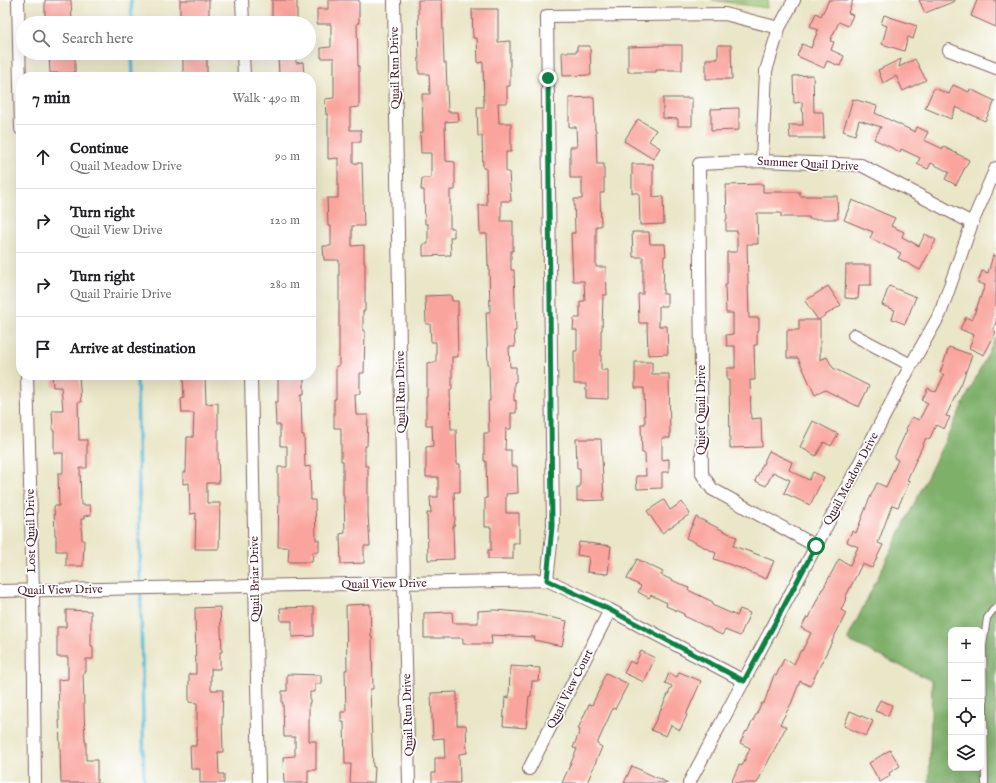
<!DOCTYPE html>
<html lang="en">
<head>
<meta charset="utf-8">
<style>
	body { margin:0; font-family:"IM FELL English",serif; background:#f6f6f6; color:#202124 }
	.controls { position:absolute; right:12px; bottom:12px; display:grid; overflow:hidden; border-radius:8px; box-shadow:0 4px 16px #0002 }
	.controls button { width:36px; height:36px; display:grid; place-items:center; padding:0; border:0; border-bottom:1px solid #e0e0e0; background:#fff; color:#202124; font:20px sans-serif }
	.stop { position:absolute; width:12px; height:12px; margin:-9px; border:3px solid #0b8043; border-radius:50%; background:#fff }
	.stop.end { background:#0b8043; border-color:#fff; box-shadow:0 1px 4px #0008 }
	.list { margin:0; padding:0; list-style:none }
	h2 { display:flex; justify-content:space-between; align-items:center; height:52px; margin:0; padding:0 16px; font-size:17px }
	h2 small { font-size:13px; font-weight:400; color:#757577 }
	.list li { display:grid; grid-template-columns:26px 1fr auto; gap:12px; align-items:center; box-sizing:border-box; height:64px; padding:0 16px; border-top:1px solid #e0e0e0 }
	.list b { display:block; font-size:15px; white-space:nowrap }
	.list p { margin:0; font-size:13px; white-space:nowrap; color:#757577 }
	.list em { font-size:13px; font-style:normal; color:#757577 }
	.icon { flex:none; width:22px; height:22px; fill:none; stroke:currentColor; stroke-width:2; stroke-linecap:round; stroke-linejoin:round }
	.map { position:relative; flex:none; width:996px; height:783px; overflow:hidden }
	.search { position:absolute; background:#fff; box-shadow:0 4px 16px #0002; left:16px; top:16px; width:300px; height:44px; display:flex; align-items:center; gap:10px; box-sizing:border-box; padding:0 14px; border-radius:22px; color:#757577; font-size:15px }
	.panel { position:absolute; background:#fff; box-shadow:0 4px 16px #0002; left:16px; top:72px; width:300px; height:308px; border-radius:16px }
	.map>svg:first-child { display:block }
</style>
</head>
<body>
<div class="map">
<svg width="996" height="783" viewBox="0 0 996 783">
	<rect width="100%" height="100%" fill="#fff"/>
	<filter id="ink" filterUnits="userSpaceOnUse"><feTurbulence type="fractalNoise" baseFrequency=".025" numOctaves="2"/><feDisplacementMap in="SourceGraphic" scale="8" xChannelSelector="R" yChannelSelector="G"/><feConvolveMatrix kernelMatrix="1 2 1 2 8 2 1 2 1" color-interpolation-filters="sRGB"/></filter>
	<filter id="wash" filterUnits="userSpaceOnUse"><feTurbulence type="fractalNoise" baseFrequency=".012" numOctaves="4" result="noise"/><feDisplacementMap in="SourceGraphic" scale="16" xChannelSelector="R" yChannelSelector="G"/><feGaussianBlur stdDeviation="0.9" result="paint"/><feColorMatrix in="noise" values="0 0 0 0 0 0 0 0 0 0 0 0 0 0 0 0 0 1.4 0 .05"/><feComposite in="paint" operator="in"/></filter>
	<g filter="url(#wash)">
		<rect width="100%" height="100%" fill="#eae6c8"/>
		<!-- green -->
		<path fill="#9fcc7a" stroke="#747652" d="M712,0H768L767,8Z"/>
		<!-- forest -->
		<path fill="#7fb06a" stroke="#64684a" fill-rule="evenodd" d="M996,337V783H929L932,681L847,640ZM951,630H981V768H951Z"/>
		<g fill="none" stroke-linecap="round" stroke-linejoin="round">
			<!-- stream -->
			<g stroke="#59bbd8" stroke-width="3.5">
				<path d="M131,0L132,23"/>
				<path d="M132,53L133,77"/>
				<path d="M137,375L144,783"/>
			</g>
		</g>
		<g id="blocks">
			<!-- building -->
			<g fill="#f9a59d">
				<path d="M45,0H71L72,23H45Z"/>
				<rect x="180" y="0" width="29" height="23"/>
				<rect x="272" y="0" width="25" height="23"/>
				<path d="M328,0H359V23H357L358,66H359V107L350,108V130H361V142H353V163H362L363,197L364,226H352V246L364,245V263H365V311H363V331H365L364,373H360V394H355L356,415H368L367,446H365V466H368V514L370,546H364V563L341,564L340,534L345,533L344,495H343V461H341V428H334V399H336V366H339V260H324L323,246H331V226H328L327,198H338V158L328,159V114L326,115L325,99L334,98V58H321V48L331,47V24H317V9H328Z"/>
				<path d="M418,0H442L444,63H446L448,112H458L459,121L445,122L446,161L455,162V190H450V228H454V237H450L451,255L423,256V244H428V224H425L424,190H421L422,178H431V153H421L420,133L423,132L422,94H430L429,74H419Z"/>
				<path d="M829,0H853L848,13L853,15L848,26L839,22L830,41L834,42L831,50L844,56L840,66L827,61L824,68L797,56L802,44L811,48L818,30L810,26L816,13L821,16Z"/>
				<path d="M919,0H955V1L925,13Z"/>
				<path d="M977,0H996V27L971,16Z"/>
				<path d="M472,9H498V42L510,41V86H507V103H498L499,123H511V152H506V172H509L511,201H501V221H513V251H511V270H514L516,331H514L515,347H509L510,367H516V382H514V401L516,400V413H511V429H506L505,450H511V466H517L518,493L506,494V513H519V543H513V559H488V550H491V527H485V498H487L486,461H484V433H489L488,401H490L489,364H488L486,312H490L489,266H488L487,234H480L479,205H487L486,168H483L482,136H478L477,107H484L483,62L478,63L477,38H473Z"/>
				<path d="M884,15L917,26L913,39L908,37L904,51L882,44L887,26L881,24Z"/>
				<path d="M659,45H682V70H656V72H628V47L659,46Z"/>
				<path d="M718,45H731L732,79H706V59H718Z"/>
				<path d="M577,46H590L591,75L563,76L562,52H577Z"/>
				<path d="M49,53H75V73H50Z"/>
				<rect x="183" y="53" width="24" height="22"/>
				<path d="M278,53H296V63L303,62L304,77H279Z"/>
				<path d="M901,59L899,67L915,59L926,80L903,91L896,76L883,83L878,70Z"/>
				<path d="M813,75L814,112H823L824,138H790L789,125H803L802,102L794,103L793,76Z"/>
				<path d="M953,85L969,92L970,89L995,101L985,121L956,107L951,119L925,108L934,88L949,94Z"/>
				<path d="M594,97L595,130H596L597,164H604V193H600L601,226H596V267H606L607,295H603L602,330H601V370H608V399L586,398V384H574V351H577V330H573L574,318H580V301H585L584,281H573L571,233H575L574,199H582V178H570V147H577L576,127H569V98Z"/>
				<path d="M663,98H692V126H678V119L663,118Z"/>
				<path d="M853,99L877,106L875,113L915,132L917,127L928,132L924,140L943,149L944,147L969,160L956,185L945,179L949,172L931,163L928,169L917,164L920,158L901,149L900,152L874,139L881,127L859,120L855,135L843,131Z"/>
				<path d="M739,108V130L711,131V109Z"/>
				<path d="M638,119L656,130L649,141L660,148L653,159L624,141Z"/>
				<path d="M632,164H653V197L663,196L664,224L640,225L639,193H632Z"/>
				<path d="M763,184V192H800V196H837L838,219H809V217H781V213H757L758,244H747L749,318H759V330H757V345H754L755,380H750L751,419L761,418L762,447L730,448L729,380H727V368H735V346H727L726,335L733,334V313H726L725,285H727V252H737V231H726V219H727L726,185Z"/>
				<path d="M852,200L895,218L891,226L904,232L902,237L919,246L925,234L936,240L920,270L898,258L901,253L870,238L873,232L844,220Z"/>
				<path d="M632,232H649L650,244H665L666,256H664L663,294H667V306H659V326H667L668,354L648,355L647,323H639L638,294H643V257H633Z"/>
				<path d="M993,255L996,256V322L993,330L996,332L984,355L969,348L974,335L960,329L966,317L972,320L985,285L978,283L982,271L988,273Z"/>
				<path d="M846,265H871V285H859L858,299L845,298Z"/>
				<path d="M828,286L841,305L818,320L805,301Z"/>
				<path d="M889,286L916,297L905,324L892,319L895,310L882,305Z"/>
				<path d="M451,295L452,301H458V315H457L458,357H452V390H450L451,429H456L457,464H460V492H454L455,519L454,526H453L454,559L428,560L427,513H431L430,497H438V477H426V447L433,446L432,425H426V397H427V363L436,362V342H431L430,324H426L425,296Z"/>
				<path d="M799,320H820V360L827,357L833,368L869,386L859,407L825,390L815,395L798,358H787V330H799Z"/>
				<path d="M949,347L972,355L962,382L946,416L950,417L944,429L936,425L929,440L926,438L907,480L910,481L898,507L892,505L878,543L883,545L872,568L862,564L845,598L846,599L841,610L846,613L810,686L800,681L791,704L780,724L786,727L757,783H731L739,765L742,766L750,748L740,743L746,731L747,732L762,703H764L774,675L776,676L784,659L794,664L801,650L802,651L811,633L801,628L807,617L809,618L822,589H823L839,559L850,565L858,547L847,542L852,531L856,533L868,502L877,483L886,487L898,460L894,458L907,430L906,429L912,417L919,420L928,403L922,400L928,388L936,392L944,375L940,373Z"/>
				<path d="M635,362H652V374H669L670,438H662V460L669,459V472H662V488L637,489L636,476H646L645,453H642L641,424H645L644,388H635Z"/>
				<path d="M52,375H79L81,402H78L79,440H87V468H80L81,505H90L91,515L84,516V519H81L82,540H84L83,566H66V551H56V535H55L54,506H59L58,473H63V453H54V431H53L52,410H63L61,387H53Z"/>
				<path d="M183,375H205L206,404L218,403V454L219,483H207V503H220L219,549H195L196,513L190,514L189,483L183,484V472H186L187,437H193L194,413H182L181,399L184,398Z"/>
				<path d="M278,375H304V394H301L302,435H304L305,467L310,466L311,500H315L316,540H319V552H313L312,562H288L289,547H278L279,496H278V467H287V446H280V425H276L275,402H278Z"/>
				<path d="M813,421L838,434L831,446L824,442L816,456L800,447Z"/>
				<path d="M576,439H601L604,500L577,501V488L580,487V468H577Z"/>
				<path d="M769,451L792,462L789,470L809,480L813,472L824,477L810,505L784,493L790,480L773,472L766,486L755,481Z"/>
				<path d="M664,500L670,510L682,502L690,514L662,533L647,511Z"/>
				<path d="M696,517L730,534L737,537L733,546L751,552L774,561L766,579L740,568L714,559L716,553L686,538Z"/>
				<path d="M579,542L611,546L608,574L587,572L589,557L577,555Z"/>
				<path d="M637,559L663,572L661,575L689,588L688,590L713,602L712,605L737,616L740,609L750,613L740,636L725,630L722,635L711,630V629L684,616V614L666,606L667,603L651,595L649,598L638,592L641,586L627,579Z"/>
				<path d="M370,604L371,637H372L373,689H370L373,767H375L374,783H350L351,764H345L344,722H341V712H346L345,670H347L346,605Z"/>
				<path d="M220,607L222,652H220V669H211V690H223L222,721L223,752H218L219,774H224V783H200V769H191L190,746H196V740H197V703L189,702V674H196L195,608Z"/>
				<path d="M314,607V636L292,637V621H281L280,608Z"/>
				<path d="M66,610L91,611V646H93V659H86V672H83L85,742H86V760H97V783H61L58,680L68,679V657H57V627H66Z"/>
				<path d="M495,610L531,613L567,621L562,646L534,640L535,637L491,635L492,644H463V638H424V613L452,612L453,623H478V611Z"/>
				<path d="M641,651L655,658L644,682L624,673L630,661L635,664Z"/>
				<path d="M510,666L540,668L539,681H532L531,696H529L526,728L503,726L505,697L509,698Z"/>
				<path d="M679,672L701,681L686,715H687L680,730L671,725L666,736L651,730L672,686L665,683L669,673L677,677Z"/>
				<path d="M606,673L628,684L615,709L613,708L597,744L602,747L587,783H562L577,749L573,748L580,730L578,729L589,704L592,705L602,684L601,683Z"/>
				<path d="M287,674L321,675V684H315V692H310V703H309V741H316V770H308V783H284L283,757L295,756V737H284L283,703H282V691H287Z"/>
				<path d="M457,692V725H466L467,753L459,754L460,783H432V773H435V758H445L444,738L433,739L431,693Z"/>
				<path d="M880,700L892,705L888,716L875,711Z"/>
				<path d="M850,711L873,721L866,736L844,726Z"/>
				<path d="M890,750L900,766L889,773L890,776L880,782L869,763Z"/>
				<path d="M632,766L668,783H624Z"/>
			</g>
		</g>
	</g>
	<g filter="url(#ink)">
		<use href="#blocks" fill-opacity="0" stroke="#826562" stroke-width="1"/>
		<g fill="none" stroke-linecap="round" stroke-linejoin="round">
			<!-- service casing -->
			<g stroke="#826562" stroke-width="8">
				<path id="service" d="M985,783L983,646L987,618L993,610L996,608"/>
			</g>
			<!-- minor casing -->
			<g stroke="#826562" stroke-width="14">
				<g id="minor">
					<path d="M18,0L21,129"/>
					<path d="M242,0L243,23"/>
					<path d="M394,0L404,583L409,783"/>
					<path d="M949,50L996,68"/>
					<path d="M243,53L244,77"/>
					<path d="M762,161L766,71L779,28L794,0"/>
					<path d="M854,335L911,365"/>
					<path d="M27,375L33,591L35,783"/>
					<path d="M251,375L259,783"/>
					<path d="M816,546L712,489L702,474L699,164L762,161L861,165L972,223"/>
					<path d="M547,580L553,526L547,16L725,14L779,28"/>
					<path d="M0,591L547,580L610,610L744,681"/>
					<path d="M529,769L610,610"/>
					<path d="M689,783L816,546L911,365L940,314L972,223L996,168"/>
				</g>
			</g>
			<!-- service -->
			<use href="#service" stroke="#fff" stroke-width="6"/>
			<!-- minor -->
			<use href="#minor" stroke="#fff" stroke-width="12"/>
		</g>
	</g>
	<g fill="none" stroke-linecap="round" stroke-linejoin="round" filter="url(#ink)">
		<!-- route -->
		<path stroke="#0b8043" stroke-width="5" d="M548,78L552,526L547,580L610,610L744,681L816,546"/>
	</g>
	<g text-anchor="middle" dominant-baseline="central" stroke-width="3.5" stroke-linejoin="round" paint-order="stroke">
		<!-- street labels -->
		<g font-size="12" fill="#4a1f2b" stroke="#fff">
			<text transform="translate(395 68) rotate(-91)">Quail Run Drive</text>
			<text transform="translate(808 164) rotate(3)">Summer Quail Drive</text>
			<text transform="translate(401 392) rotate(-91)">Quail Run Drive</text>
			<text transform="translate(701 410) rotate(-90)">Quiet Quail Drive</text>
			<text transform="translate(851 479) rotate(-62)">Quail Meadow Drive</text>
			<text transform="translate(31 531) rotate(-91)">Lost Quail Drive</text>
			<text transform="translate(255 579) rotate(-91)">Quail Briar Drive</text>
			<text transform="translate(384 584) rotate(-1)">Quail View Drive</text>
			<text transform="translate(60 590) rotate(-1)">Quail View Drive</text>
			<text transform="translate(570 689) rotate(-63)">Quail View Court</text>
			<text transform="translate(408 715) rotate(-92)">Quail Run Drive</text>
		</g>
	</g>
</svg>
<div class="controls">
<button>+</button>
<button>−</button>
<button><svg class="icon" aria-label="locate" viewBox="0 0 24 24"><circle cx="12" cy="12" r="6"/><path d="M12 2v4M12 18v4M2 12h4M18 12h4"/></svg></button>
<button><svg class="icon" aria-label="layers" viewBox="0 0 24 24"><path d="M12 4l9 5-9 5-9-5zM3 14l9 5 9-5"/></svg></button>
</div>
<div class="stop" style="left:816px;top:546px"></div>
<div class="stop end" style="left:548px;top:78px"></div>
<div class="search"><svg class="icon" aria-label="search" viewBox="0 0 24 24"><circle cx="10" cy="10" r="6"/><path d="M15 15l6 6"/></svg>Search here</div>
<section class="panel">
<h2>7 min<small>Walk · 490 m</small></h2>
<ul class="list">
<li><svg class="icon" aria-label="ahead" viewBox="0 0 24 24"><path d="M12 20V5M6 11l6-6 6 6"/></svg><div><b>Continue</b><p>Quail Meadow Drive</p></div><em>90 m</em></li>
<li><svg class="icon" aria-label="right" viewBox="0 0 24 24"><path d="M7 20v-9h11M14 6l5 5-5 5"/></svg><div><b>Turn right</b><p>Quail View Drive</p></div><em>120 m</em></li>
<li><svg class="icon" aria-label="right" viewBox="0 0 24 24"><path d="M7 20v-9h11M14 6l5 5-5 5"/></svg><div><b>Turn right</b><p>Quail Prairie Drive</p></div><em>280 m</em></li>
<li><svg class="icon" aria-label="arrive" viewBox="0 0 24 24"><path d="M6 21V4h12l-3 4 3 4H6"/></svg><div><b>Arrive at destination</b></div></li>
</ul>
</section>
</div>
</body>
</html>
